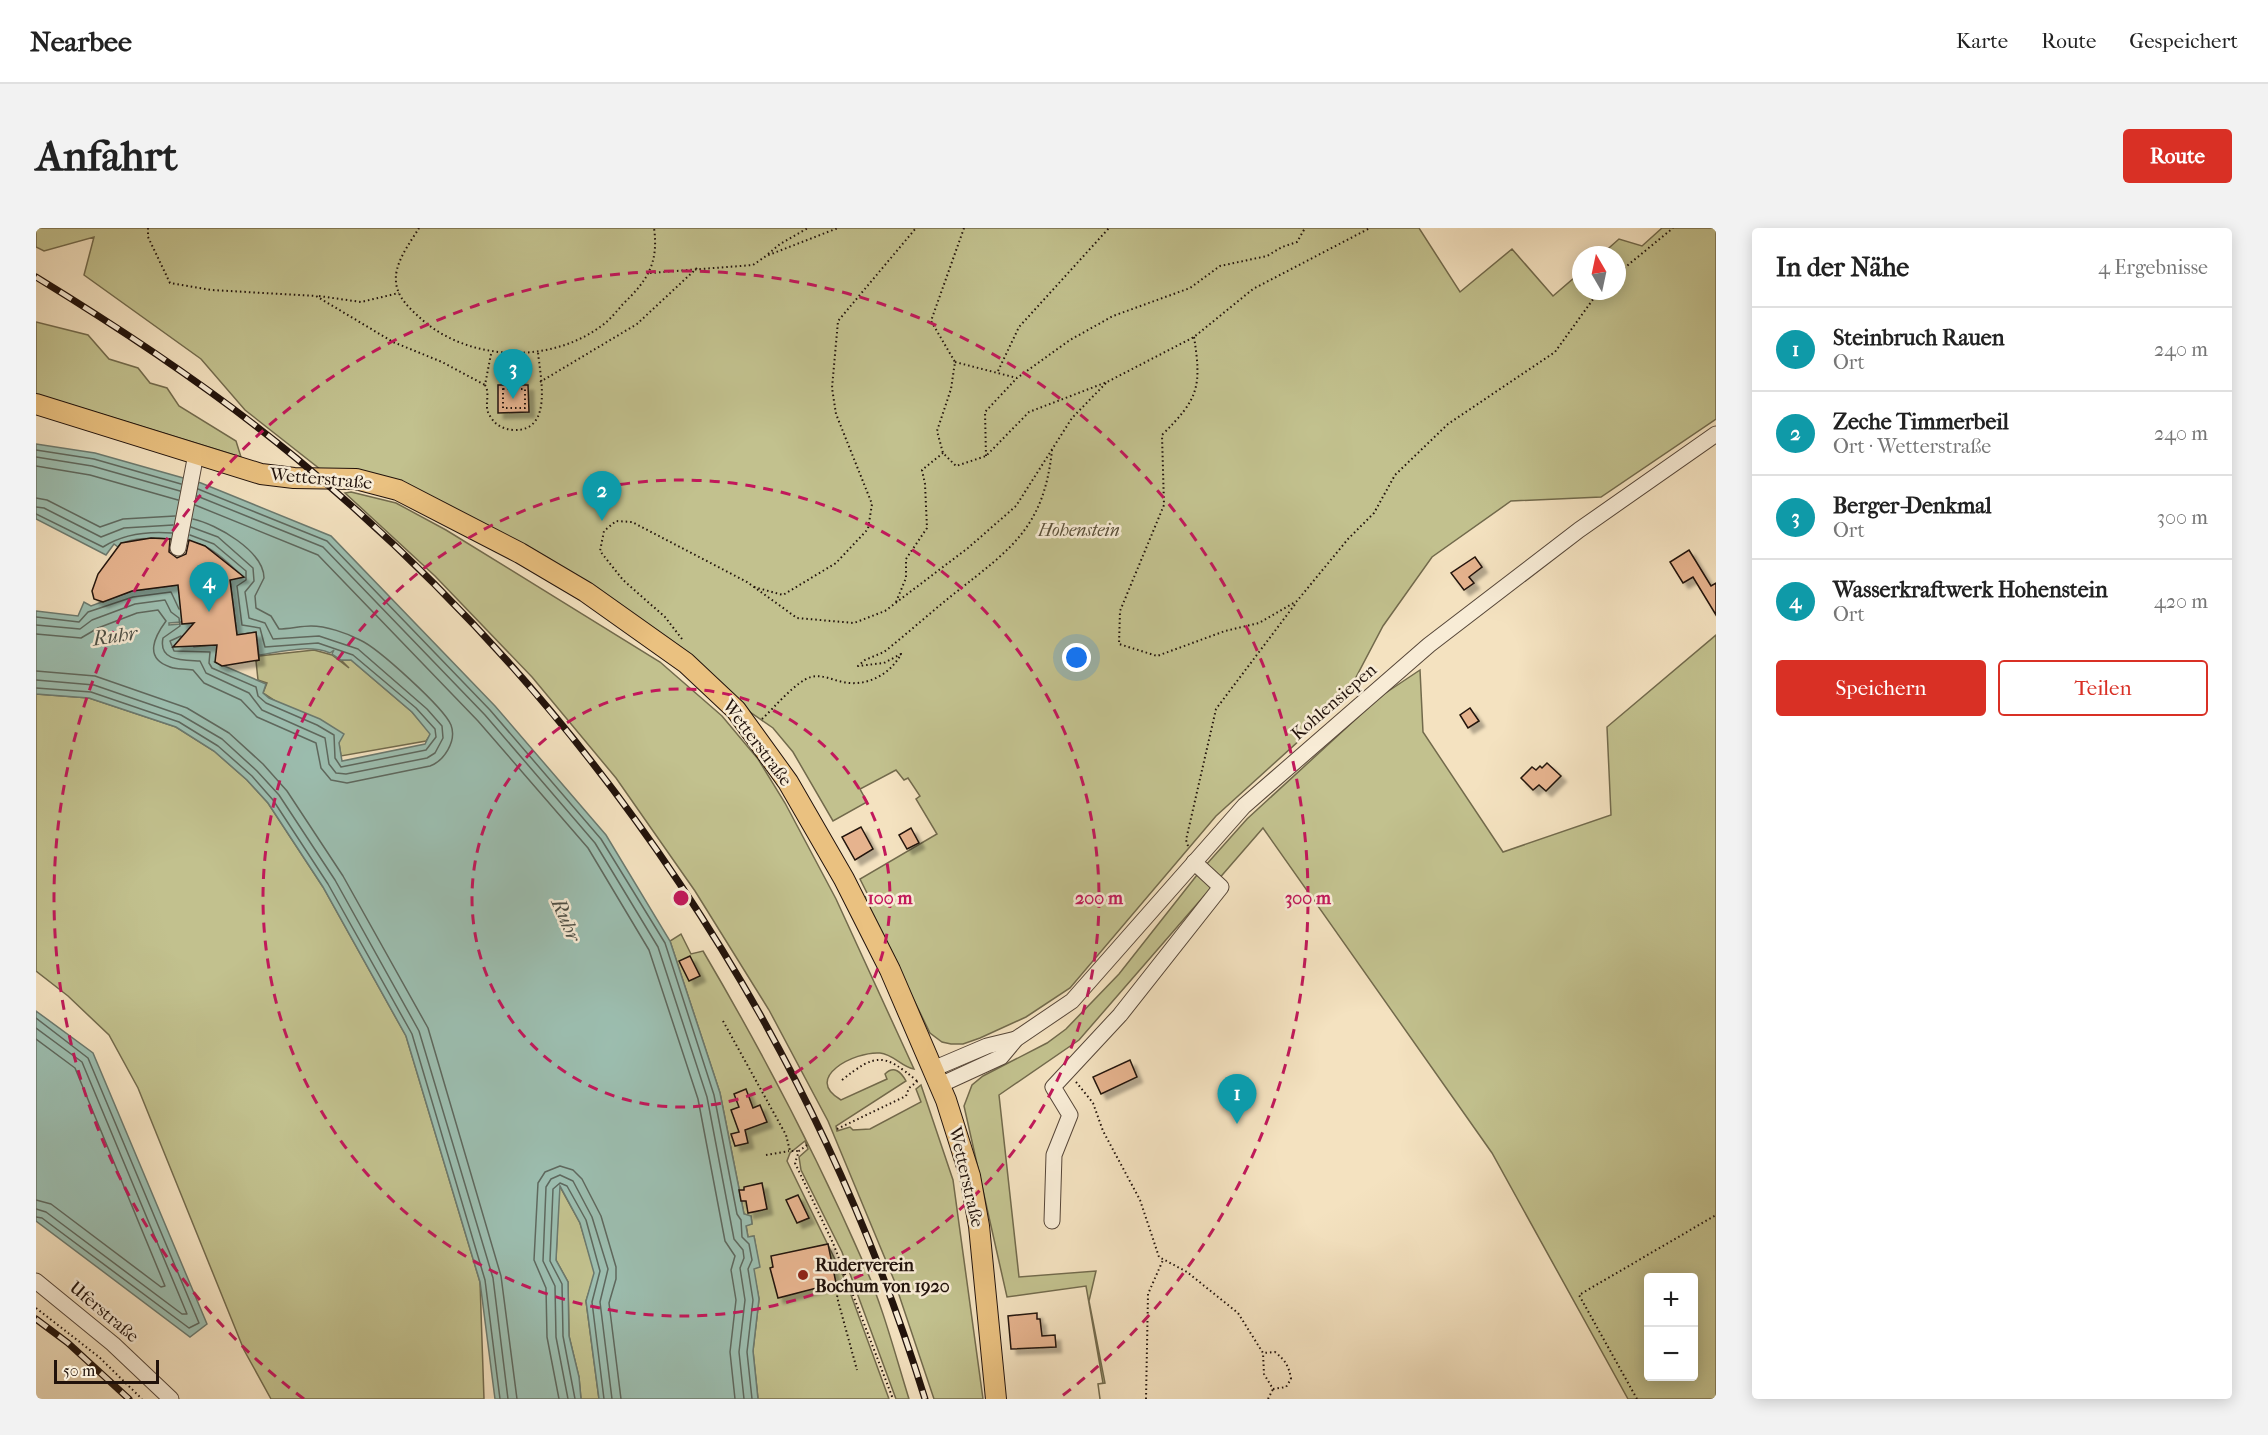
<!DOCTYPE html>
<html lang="de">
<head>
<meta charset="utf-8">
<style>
	body { margin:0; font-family:"IM FELL French Canon",serif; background:#f2f2f2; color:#222 }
	.controls { position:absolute; right:18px; bottom:18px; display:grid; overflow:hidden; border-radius:6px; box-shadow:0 3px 15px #0003 }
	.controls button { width:54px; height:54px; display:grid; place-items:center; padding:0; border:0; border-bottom:2px solid #e0e0e0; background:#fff; color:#222; font:30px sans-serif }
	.compass { position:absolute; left:1536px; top:18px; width:54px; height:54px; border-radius:50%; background:#fff; box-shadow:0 3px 15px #0003; rotate:351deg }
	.scale { position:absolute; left:18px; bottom:15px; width:105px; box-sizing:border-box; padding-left:6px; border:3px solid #21120b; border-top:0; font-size:16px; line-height:21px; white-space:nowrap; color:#21120b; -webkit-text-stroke:4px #f8ecd6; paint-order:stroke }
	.you { position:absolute; left:1041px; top:430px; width:21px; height:21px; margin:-15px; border:4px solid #fff; border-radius:50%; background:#1a73e8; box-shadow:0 0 0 9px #1a73e833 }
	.badge { display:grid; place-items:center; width:39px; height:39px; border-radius:50%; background:#d93025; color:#fff; font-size:20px; font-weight:700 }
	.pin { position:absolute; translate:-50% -50px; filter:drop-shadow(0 2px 3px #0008) }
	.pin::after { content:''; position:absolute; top:32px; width:21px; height:18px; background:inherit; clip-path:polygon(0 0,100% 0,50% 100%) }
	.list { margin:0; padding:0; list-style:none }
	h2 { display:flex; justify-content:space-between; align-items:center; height:78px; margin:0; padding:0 24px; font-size:26px }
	h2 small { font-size:20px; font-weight:400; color:#767676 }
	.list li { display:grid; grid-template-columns:39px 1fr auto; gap:18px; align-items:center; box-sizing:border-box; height:84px; padding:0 24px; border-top:2px solid #e0e0e0 }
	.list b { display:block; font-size:22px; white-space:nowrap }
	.list p { margin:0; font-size:20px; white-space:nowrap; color:#767676 }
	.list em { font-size:20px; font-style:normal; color:#767676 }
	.actions { display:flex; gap:12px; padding:18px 24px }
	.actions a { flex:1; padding:14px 0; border:2px solid #d93025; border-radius:6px; text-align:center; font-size:21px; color:#d93025 }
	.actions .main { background:#d93025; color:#fff }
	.map { position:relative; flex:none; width:1680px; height:1171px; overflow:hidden; border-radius:6px }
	header { display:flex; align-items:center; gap:36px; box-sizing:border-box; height:84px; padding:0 30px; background:#fff; border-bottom:2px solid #e0e0e0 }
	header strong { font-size:28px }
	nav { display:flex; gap:33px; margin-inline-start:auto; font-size:21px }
	.intro { display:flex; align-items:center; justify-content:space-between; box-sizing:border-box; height:144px; padding:0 36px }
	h1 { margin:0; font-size:42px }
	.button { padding:15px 27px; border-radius:6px; background:#d93025; color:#fff; font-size:21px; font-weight:700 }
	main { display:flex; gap:36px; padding:0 36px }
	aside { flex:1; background:#fff; border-radius:6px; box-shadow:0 3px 15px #0003 }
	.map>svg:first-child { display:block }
</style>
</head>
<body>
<header>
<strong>Nearbee</strong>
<nav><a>Karte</a><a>Route</a><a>Gespeichert</a></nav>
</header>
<div class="intro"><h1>Anfahrt</h1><a class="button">Route</a></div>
<main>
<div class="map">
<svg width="1680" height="1171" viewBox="0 0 1680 1171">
	<defs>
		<filter id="shadow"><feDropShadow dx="5.5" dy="5.5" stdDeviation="1.5" flood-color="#0004"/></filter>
	</defs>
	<rect width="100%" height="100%" fill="#f4e2c0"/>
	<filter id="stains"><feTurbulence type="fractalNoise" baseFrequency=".00333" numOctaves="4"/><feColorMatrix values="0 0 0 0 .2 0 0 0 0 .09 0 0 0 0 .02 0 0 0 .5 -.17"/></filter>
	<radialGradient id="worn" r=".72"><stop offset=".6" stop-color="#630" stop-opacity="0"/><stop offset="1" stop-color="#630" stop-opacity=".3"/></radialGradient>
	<!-- green -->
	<g fill="#c2c18e" stroke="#726a4c" stroke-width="1.5" fill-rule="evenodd">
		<path d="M0,0H1383L1424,64L1476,21L1517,68L1545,44V63H1581V27H1565L1583,11L1606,18L1626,0H1680V191L1565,269L1475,273L1396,329L1347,398L1308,472L1180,588L1034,760L990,789L944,810L927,816H915L906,814L894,805L828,670L832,667L824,651L901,606L880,571L884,568L872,550L868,552L860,542L824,561L831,574L797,593L757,524L737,500L714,484L660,433L512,330L352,250L284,241L209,182L165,131L48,47L58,9L8,23L0,19Z"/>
		<path d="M0,94L52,107L73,131L102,140L114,155L131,160L143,178L200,213L205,229L0,166Z"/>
		<path d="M315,264L360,275L410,302L624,434L686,488L722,531L749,575L800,671L878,841C866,839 857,826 844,825C819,823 766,850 805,872L851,851L849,846C858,837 865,844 870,853L800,898L801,903L814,899L817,902L834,901L885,874L880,861L885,857L917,952L947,1171H898L858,1052L792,893L733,782L659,663L580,550L496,449L399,348L309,265Z"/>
		<path d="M1680,407V1171H1592L1456,925L1227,600L1043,812L963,867L983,1049L1060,1043L1053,1073L1069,1155L1062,1156L1064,1171L1062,1156L1067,1155L1050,1058L971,1069L928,878L936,857L947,848L1011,815L1030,801L1083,746L1161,647L1211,591L1345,468L1384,442L1387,504L1467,624L1575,587L1571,499ZM1612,1050H1658V1148H1612Z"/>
		<path d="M278,422L296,427L313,440L305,432H315L376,484L395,506L390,513L305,528L303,515L227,465L231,455L222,452L220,433L223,432V428Z"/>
		<path d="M0,466L53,470L140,499L178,523L211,552L232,575L287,659L370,808L444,1054L448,1171H235L208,1122L102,860L73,807L32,768L0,743Z"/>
		<path d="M645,706L655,726L667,723C727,825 781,928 828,1036C847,1079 859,1126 873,1171H860L806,1024L765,942L763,929L772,921L769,913L754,925L751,933L811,1056L853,1171H722L717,1123L723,1071L717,1040L723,1039L718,1008L712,1009L710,997L716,996L715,988L708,986L684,865L634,713Z"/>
		<path d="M523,957L544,995L559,1045L550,1073L563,1171H545L543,1149L533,1108L532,1054L520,1032Z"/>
	</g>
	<!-- water -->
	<g fill="#9cbeb0" stroke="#6b796e" stroke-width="1.5">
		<path d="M0,216L59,225L165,255L295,308L459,478L570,607L634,713L684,865L708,986L715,988L716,996L710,998L712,1009L718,1008L724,1039L718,1041L723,1071L717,1123L722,1171H563L550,1073L558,1045L544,995L524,958L520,1032L532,1054L533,1108L543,1149L545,1171H459L444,1054L370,808L287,659L232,575L211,552L178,523L140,499L53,470L0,466V383L42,388L48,374L55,378L96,363L143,357L158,393L133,395V397L158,395L140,417L157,416L158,419L184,416L199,430L179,434L230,456L227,465L233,470L284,491L308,506L303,515L306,533L389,516L394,506L376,484L315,432H305L296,426L298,422L294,425C272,416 245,424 223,427L220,404L201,407L194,352L205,347C194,337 182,324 168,318C152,310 94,305 82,319L78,316L70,327L0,291Z"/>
		<path d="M0,783L57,825L171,1096L154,1109L0,993Z"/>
	</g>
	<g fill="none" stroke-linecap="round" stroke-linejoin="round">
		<!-- shore -->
		<g stroke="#5e685e" stroke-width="1.5">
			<path d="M0,222L58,231L145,256"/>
			<path d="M0,229L56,238L144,263"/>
			<path d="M0,238L54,247L142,272"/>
			<path d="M162,261L291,313L454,482L565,611L629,715L678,867L701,986L705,992L706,1009L713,1016L716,1032L712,1041L717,1072L711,1124L716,1171"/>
			<path d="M161,268L287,319L449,487L559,615L622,719L671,869L698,1011L707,1022L708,1030L704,1040L709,1072L703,1124L708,1171"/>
			<path d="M0,270L11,272L64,299L87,291L139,288"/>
			<path d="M159,277L282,327L442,493L552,620L613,722L662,871L689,1013L699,1028L695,1042L700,1072L694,1124L699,1171"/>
			<path d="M0,279L8,280L65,309L88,300L137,297"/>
			<path d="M0,286L67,319C87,306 110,303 136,305"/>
			<path d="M0,389L43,394L52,384L97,369L135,364L143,381"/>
			<path d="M0,397L44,401L56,392L99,376L129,372L135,384L143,390L144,398L127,410C122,434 148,432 164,433L170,445L213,465L226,482L289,510L293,536L300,545L310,546L391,530L399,525L407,510L406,498L391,481L322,421L283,408L237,411L229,395L213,390L209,364L218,353L217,340L182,309L155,299"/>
			<path d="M0,406L45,410L62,400L101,385L122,382L130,393C119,408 107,430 134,439C141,442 149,440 157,442L168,455L205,472L221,489L280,515L285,540L295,552L311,555L394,538C408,533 421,513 415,497C408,480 342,420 324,412C311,405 290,398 275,398C265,398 253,401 243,401L235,388L220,380L219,368L228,350C228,323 180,296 157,291"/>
			<path d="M145,408L134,413L138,423L174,424L173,435L176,440L220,459L222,468L230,475L281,497L298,507L299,530L305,539L390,522L400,509L399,501L380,480L317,427L282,415L229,419L224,400L206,397L201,358L210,352V343L178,316L154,307"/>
			<path d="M0,443L59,448L151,480L193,505L227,536L251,563L307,648L392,800L465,1048L481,1171"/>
			<path d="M0,452L58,457L145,487L186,511L221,543L243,567L299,652L383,803L457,1050L472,1171"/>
			<path d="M0,460L55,464L143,494L182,518L216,548L237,572L292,656L376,806L449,1052L464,1171"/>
			<path d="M0,790L52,830L163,1095L153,1100L6,990L0,989"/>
			<path d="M0,800L46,834L151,1086H146L10,984L0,981"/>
			<path d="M0,811L39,840L129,1058L125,1059L15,976L0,972"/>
			<path d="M523,1171L511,1109L510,1060L498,1032L502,955L509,944L524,938L537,942L546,951L565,988L580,1039V1051L573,1075L585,1171"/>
			<path d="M532,1171L520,1109L519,1058L507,1033L510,959L515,951L524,947L537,953L556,989L572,1041L564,1074L576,1171"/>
			<path d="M539,1171L527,1108L526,1056L514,1033L517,961L524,955L531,958L550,992L564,1043L556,1074L568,1171"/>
		</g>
	</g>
	<!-- building -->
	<g fill="#e6b38e" stroke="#21120b" stroke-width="1.5" filter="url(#shadow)">
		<path d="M470,149H485V157H492L493,184L462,185V157H470Z"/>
		<path d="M115,310L134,311L133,324L141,330L150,326L153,312L169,318L208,349L194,352L201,407L220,404L223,432L186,438L179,434L181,417L137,419L158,395L146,396L142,357L96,363L67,374L58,371L56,363L62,346L85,315Z"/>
		<path d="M1653,322L1675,358L1680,355V387L1657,349L1647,355L1634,334Z"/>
		<path d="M1439,329L1446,339L1433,349L1438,355L1428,362L1415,345Z"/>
		<path d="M1434,480L1443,493L1432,500L1424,487Z"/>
		<path d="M1511,535L1525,548L1510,563L1503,557L1497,562L1485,550L1496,539L1500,542L1504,538L1506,540Z"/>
		<path d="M825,599L837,621L819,632L806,609Z"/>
		<path d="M875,600L883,615L871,621L863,607Z"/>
		<path d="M654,728L664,748L653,753L643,733Z"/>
		<path d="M1094,832L1101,849L1065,866L1057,849Z"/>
		<path d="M710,861L717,880L724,877L731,894L709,902L712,915L699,918L695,906L703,904L695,882L703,879L698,866Z"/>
		<path d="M726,955L731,981L712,985L710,973H705L703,962H708V959Z"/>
		<path d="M762,967L773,990L761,995L750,972Z"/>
		<path d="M792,1016L800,1055L742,1070L734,1040L737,1039L735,1028Z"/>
		<path d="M1001,1085V1091H1004L1006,1108L1019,1107L1020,1119L975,1121L972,1088Z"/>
	</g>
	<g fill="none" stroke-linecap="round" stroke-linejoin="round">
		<!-- minor casing -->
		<g stroke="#564638" stroke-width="17">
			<g id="minor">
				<path d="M142,320L160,226"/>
				<path d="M897,841L951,818L980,811"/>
				<path d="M904,857L965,829L980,811L1036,773L1208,578L1393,417L1543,302L1680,206"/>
				<path d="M1016,993L1018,927L1034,887L1017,859L1084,787L1185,659L1158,634"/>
				<path d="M0,1053L77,1116L135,1171"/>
			</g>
		</g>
		<!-- major casing -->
		<g stroke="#21120b" stroke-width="22">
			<path id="major" d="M0,176L225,246L258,250L320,251L362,262L484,325L550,364L650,435L700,482L752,554L808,651L854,742L910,872L934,948L943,998L960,1171"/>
		</g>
		<!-- path -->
		<g stroke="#21120b" stroke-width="2" stroke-dasharray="1.5 3" stroke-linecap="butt">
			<path d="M112,0V9L134,55L176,62L280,68L357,114L406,134L449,157"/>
			<path d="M383,0C374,15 358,35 360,54C361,68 372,79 382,88C429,133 511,137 564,99C573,93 580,84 587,76C611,53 623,35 618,0"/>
			<path d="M928,0L895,93L919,134L915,161L901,203L907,225L920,238L950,228L993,184L1071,154L1158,109L1217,61L1334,0"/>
			<path d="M732,26L744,16L772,0"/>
			<path d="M614,45L717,37L730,28L802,0"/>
			<path d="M1581,46L1637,0"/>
			<path d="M283,68L325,74L363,65"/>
			<path d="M1158,109C1166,160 1162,171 1126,207L1128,277L1084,383L1083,416L1121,428L1189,403L1223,395L1261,373L1312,311L1338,285L1359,247L1412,196L1519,124L1563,63"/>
			<path d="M455,126L449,157C455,167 447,178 454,188C459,197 467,201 477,202C518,204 504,148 502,124"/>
			<path d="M477,126L478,165"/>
			<path d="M919,134L981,150L1034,112L1077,88L1154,60L1184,38L1231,28L1246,19L1261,14L1269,0"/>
			<path d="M962,143L983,99L1073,0"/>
			<path d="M504,154L601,96L661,40"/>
			<rect x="467" y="161" width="22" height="19"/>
			<path d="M950,228L949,184L980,151"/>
			<path d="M718,359L747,367L800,335L832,301L836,276L800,186L796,160L802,93L880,0"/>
			<path d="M860,374L870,350V331L891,300L889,256L886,242L907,225"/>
			<path d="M646,411L629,389L587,352L564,323L568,303L580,293L596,294L711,354L761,390L818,395L849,383L932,320L980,278L1036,190L1071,154"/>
			<path d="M726,491C738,480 760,453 775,449C786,446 796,452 807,454C830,459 854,447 865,426L848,435L822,438L829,432L848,424C872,405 895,384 919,365C976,320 1008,299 1016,222"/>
			<path d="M1152,618L1150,612L1180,481L1260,375"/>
			<path d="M687,793L750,907L754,923H763"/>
			<path d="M806,852C840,825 848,825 881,853"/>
			<path d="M1040,854L1057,875L1067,903L1104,972L1123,1029L1151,1044L1202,1085L1227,1125L1228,1146L1237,1161L1250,1159L1255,1151C1253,1138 1249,1132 1239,1124L1227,1125"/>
			<path d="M801,901L870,868L873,860L883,852"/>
			<path d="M771,917L763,923L759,935L797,1015L857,1171"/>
			<path d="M730,927L753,923"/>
			<path d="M808,1046L801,1069L821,1142"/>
			<path d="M0,1080L63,1129L106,1171"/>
			<path d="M1110,1171L1112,1066L1127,1032"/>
			<path d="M1232,1171L1237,1161"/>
			<path d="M1601,1171L1543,1067L1680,987"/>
		</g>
		<!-- minor -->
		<use href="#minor" stroke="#f8ecd6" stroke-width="15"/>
		<!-- major -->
		<use href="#major" stroke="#eac180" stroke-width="20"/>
		<!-- rail casing -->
		<g stroke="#21120b" stroke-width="7">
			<g id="rail">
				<path d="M0,49C90,104 179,163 260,230C556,475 776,804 889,1171"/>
				<path d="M0,1091L32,1115L93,1171"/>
			</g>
		</g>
		<!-- rail -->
		<use href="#rail" stroke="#f8ecd6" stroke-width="4.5" stroke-dasharray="14" stroke-linecap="butt"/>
	</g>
	<!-- distance rings -->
	<g fill="none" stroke="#c2185b" stroke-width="3" stroke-dasharray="10 8">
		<circle cx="645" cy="670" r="209"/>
		<circle cx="645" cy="670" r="418"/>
		<path d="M268 1171A627 627 0 1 1 1022 1171"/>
	</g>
	<!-- markers -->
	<circle fill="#8f2418" stroke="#f8ecd6" stroke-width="2" cx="767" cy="1047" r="6"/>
	<g text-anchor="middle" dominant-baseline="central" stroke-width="5" stroke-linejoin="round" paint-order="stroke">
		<!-- street labels -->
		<g font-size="18" fill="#21120b" stroke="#f8ecd6">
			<text transform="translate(285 251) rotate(5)">Wetterstraße</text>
			<text transform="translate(1298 474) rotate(-41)">Kohlensiepen</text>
			<text transform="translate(721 515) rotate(53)">Wetterstraße</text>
			<text transform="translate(930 949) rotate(77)">Wetterstraße</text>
			<text transform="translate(68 1084) rotate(40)">Uferstraße</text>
		</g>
		<!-- park labels -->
		<g font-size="18" font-style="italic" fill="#594f39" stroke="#f8ecd6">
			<text x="1043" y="302">Hohenstein</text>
		</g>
		<!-- poi labels -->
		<g font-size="18" font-weight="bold" fill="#21120b" stroke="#f8ecd6" text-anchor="start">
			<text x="779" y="1037">Ruderverein<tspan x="779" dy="21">Bochum von 1920</tspan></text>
		</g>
		<!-- water labels -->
		<g font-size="20" font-style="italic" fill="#4c4e45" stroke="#f8ecd6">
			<text transform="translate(79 408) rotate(-8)">Ruhr</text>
			<text transform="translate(530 692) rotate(67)">Ruhr</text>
		</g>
	</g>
	<circle cx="645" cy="670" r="9" fill="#c2185b" stroke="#f8ecd6" stroke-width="3"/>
	<g font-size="18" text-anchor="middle" font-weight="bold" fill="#c2185b" stroke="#f8ecd6" stroke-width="5" stroke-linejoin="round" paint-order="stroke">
		<text x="854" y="676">100 m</text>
		<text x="1063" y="676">200 m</text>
		<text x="1272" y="676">300 m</text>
	</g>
	<rect width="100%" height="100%" filter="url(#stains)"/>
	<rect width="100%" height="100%" fill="url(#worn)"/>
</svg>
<div class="controls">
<button>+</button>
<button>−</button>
</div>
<svg class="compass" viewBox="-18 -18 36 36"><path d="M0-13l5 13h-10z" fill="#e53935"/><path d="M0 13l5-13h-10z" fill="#767676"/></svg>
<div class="scale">50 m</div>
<div class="you"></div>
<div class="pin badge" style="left:1201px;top:896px;background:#0f9aa8">1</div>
<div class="pin badge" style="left:566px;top:293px;background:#0f9aa8">2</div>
<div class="pin badge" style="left:477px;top:171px;background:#0f9aa8">3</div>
<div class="pin badge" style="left:173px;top:384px;background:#0f9aa8">4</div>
</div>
<aside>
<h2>In der Nähe<small>4 Ergebnisse</small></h2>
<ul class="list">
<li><span class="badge" style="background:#0f9aa8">1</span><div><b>Steinbruch Rauen</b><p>Ort</p></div><em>240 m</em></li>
<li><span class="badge" style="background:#0f9aa8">2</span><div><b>Zeche Timmerbeil</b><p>Ort · Wetterstraße</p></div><em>240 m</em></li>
<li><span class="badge" style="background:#0f9aa8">3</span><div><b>Berger-Denkmal</b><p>Ort</p></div><em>300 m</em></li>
<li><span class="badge" style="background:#0f9aa8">4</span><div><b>Wasserkraftwerk Hohenstein</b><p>Ort</p></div><em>420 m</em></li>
</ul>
<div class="actions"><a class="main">Speichern</a><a>Teilen</a></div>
</aside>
</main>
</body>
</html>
